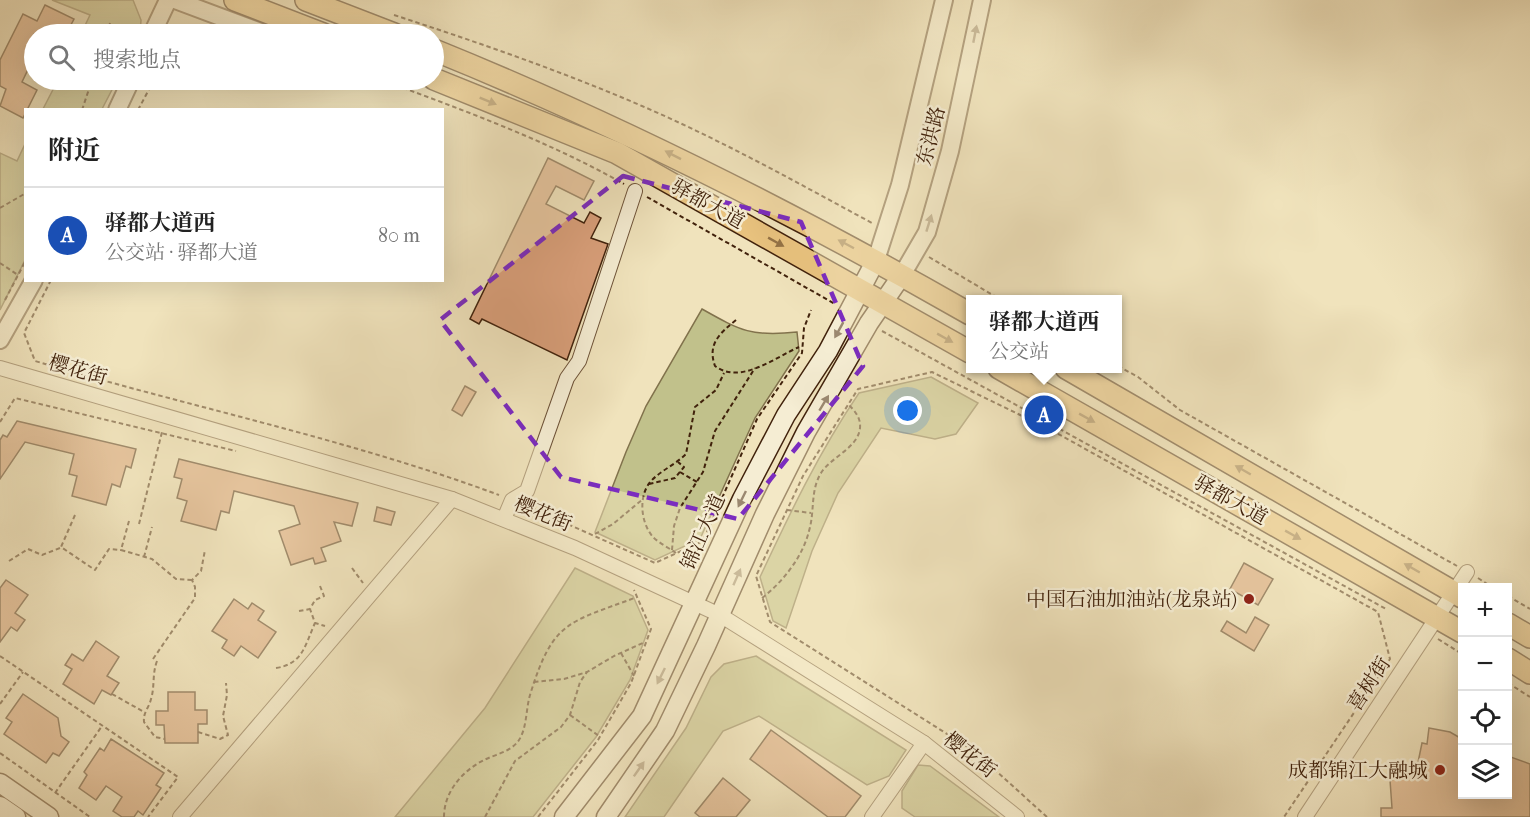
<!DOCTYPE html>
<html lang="zh">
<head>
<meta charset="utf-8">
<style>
	body { margin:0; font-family:"IM FELL French Canon","Noto Serif SC",serif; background:#f6f6f6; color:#222 }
	.controls { position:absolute; right:18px; bottom:18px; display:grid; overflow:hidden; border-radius:0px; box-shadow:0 6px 24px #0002 }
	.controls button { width:54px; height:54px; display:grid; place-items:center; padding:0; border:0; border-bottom:2px solid #e0e0e0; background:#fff; color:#222; font:30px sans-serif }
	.you { position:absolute; left:908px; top:411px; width:21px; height:21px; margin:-15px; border:4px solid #fff; border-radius:50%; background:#1a73e8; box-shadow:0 0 0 9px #1a73e833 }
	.badge { display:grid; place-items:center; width:39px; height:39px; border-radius:50%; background:#8f2418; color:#fff; font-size:20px; font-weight:700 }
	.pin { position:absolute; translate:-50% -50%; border:3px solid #fff; box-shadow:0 2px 6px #0006 }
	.popup { position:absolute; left:966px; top:295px; width:156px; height:78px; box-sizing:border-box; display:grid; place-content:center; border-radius:0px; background:#fff; filter:drop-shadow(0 2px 4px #0005); font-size:20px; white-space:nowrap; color:#767676 }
	.popup b { font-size:22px; color:#222 }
	.popup::after { content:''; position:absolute; left:50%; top:100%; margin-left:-12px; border:12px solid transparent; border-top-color:#fff }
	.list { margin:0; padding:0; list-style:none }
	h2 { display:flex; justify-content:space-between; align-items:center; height:78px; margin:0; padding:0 24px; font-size:26px }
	h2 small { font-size:20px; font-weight:400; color:#767676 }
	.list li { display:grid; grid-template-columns:39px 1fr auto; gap:18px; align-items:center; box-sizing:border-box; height:96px; padding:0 24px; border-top:2px solid #e0e0e0 }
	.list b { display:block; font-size:22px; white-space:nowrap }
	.list p { margin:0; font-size:20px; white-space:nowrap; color:#767676 }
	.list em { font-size:20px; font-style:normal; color:#767676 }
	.icon { flex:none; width:33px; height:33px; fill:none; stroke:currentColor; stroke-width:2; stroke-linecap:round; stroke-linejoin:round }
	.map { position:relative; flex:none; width:1530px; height:817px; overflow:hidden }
	.search { position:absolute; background:#fff; box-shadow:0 6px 24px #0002; left:24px; top:24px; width:420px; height:66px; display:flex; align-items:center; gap:15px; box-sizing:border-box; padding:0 21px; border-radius:33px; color:#767676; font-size:22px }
	.panel { position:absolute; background:#fff; box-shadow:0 6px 24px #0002; left:24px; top:108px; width:420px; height:174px; border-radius:0px }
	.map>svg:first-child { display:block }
</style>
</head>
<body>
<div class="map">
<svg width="1530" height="817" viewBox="0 0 1530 817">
	<rect width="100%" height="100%" fill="#f0e3bc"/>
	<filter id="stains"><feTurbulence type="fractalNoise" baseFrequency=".00333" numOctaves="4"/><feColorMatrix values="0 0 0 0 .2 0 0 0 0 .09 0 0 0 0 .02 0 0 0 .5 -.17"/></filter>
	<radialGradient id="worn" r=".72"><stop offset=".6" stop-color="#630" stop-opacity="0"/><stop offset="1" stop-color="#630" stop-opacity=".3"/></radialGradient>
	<!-- green -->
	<g fill="#c1c18b" stroke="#81724c" stroke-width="1.5">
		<path d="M52,0H133L141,20L140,34H81L90,15Z"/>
		<path d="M58,80H117L102,109H43Z"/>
		<path d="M25,144V260L0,310V153L17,161Z"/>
		<path d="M702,309C741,331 752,337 797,332L799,351L755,418L700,539L655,560L595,532L626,452L646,406Z"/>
		<path d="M931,377L978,403L956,434L935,439L881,428L838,493L812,551L786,628L773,621L760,577C790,513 819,452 859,393Z"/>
		<path d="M575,568L633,596L648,630L630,680L596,737L533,817H395L485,708Z"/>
		<path d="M756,656L906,750L889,776L867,785L759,716L723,731L664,817H625L686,728L711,677L724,664Z"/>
		<path d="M918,765L930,766L999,817H915L902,808V791Z"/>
	</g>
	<!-- building -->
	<g fill="#d99f7a" stroke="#41220c" stroke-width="1.5">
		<path d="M45,5L74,19L66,34H34V57L22,82L37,90L23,118L0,106L6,89L0,86V60L23,14L37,21Z"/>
		<path d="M548,158L594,181L584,200L556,186L546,204L584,223L590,212L601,218L591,238L608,244L567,360L482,319L479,324L470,319Z"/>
		<path d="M465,386L476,392L462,416L452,410Z"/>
		<path d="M17,421L136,449L131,468L126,466L120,487L112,484L106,505L72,496L77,476L69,474L74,454L25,442L0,479V440L3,435L7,437Z"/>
		<path d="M179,459L358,503L352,526L334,522L341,541L321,548L326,561L315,564L313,558L291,565L279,531L300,524L294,506L234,491L229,513L221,511L216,530L181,521L187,501L177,498L182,479L174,477Z"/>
		<path d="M377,507L395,512L391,525L374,521Z"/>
		<path d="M1244,563L1273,579L1258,605L1230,589Z"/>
		<path d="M6,580L28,595L15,613L25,620L17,631L11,627L0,642V588Z"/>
		<path d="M234,599L248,609L252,603L264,611L258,620L276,632L258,658L241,646L234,656L222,648L227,640L212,631Z"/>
		<path d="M1255,617L1269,625L1254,651L1221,631L1227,621L1246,633Z"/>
		<path d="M96,641L119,657L107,676L119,683L111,695L102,690L94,704L63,684L72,669L65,665L72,654L83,661Z"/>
		<path d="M168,692H195V710H207V724H198V743H165L164,725H156V711H168Z"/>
		<path d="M23,694L58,718L61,736L69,742L59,756L53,753L46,763L4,734L12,722L6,718Z"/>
		<path d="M1429,728L1450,732L1462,739V795H1508V756L1530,764V817H1381V808H1392L1390,780L1400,778L1401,775L1415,777L1422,743L1427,744Z"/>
		<path d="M771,730L861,796L845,817H828L750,759Z"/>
		<path d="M111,739L164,773L156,785L161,788L143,815L138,811L134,817H122L113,811L122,797L106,786L96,800L79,788L87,775L84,772L100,748L104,751Z"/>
		<path d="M723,778L750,800L736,817H700L695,813Z"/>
	</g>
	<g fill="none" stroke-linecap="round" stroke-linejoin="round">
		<!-- minor casing -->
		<g stroke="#6d5238" stroke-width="16">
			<g id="minor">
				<path d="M0,368L452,499L575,548L720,615L924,743L1017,817"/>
				<path d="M504,519L512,500L527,491L567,378L579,361L635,191"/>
				<path d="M180,817L452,499"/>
				<path d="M872,817L924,743"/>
				<path d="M1305,817L1467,572"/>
			</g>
		</g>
		<!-- tertiary casing -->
		<g stroke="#6d5238" stroke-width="20">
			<g id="tertiary">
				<path d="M175,0L266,34"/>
				<path d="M152,34L168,0"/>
				<path d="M117,110L131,80"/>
				<path d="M876,260L900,185L944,0"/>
				<path d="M902,275L927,232L950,151L982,0"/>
				<path d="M0,340L34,280"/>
			</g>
		</g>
		<!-- secondary casing -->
		<g stroke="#41220c" stroke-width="21">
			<g id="secondary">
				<path d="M0,783L49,817"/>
				<path d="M0,806L16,817"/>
				<path d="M564,817L642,716L742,499L786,415L828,351L876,260"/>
				<path d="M606,817L665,731L706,646L765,514L806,432L869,323L902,275"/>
			</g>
		</g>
		<!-- primary casing -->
		<g stroke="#41220c" stroke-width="24">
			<g id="primary">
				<path d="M235,0L323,34"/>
				<path d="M306,0L394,34"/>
				<path d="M434,50C619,125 797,215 970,314"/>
				<path d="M434,79L617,153L970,352"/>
				<path d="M999,368L1462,632"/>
				<path d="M1066,368L1462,597"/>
				<path d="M1508,624L1530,637"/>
				<path d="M1508,659L1530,673"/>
			</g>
		</g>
		<!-- path -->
		<g stroke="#41220c" stroke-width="2" stroke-dasharray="4.5 3" stroke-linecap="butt">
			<path d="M394,15C477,42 561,71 642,106C721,140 796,182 872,223"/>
			<path d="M107,34L110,23"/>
			<path d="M192,34L209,27"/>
			<path d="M382,80C463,110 548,141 624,184"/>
			<path d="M82,110L92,80"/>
			<path d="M138,110L154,80"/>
			<path d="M647,197L835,304"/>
			<path d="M0,208L26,193"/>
			<path d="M929,257L1001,300"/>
			<path d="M0,263L18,275"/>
			<path d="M51,280L24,333L35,361C190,407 348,439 499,495"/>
			<path d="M5,300L26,260"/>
			<path d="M736,320C720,333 707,344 715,366C740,385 774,358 799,347"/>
			<path d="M882,331L1386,609"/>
			<path d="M1118,366L1138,377L1180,410L1457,566"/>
			<path d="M0,422L15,398L236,451"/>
			<path d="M680,472L697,482"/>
			<path d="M649,484L675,478L684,467L678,462"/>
			<path d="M527,506L655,563L703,541L757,419L802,353L804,328L811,310"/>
			<path d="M787,510L811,513"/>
			<path d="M75,515L61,547L95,570L109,549L121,550"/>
			<path d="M129,521L121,550L152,559L176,579L192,580"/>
			<path d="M139,524L162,432"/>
			<path d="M595,534L613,524L643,499"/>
			<path d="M672,550L674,526L680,508L703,472L715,431L755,368"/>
			<path d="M676,553C669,548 659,543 653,537C640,522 638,494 652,480C662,470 676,464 686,454L695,407L716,390L724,373"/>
			<path d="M144,557L152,527"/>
			<path d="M9,561L28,549L42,555L60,548"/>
			<path d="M352,568L363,583"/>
			<path d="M1478,578L1493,588"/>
			<path d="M320,586L324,596L315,600L310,609L315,623L325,626"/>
			<path d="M1508,596L1530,609"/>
			<path d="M762,598C783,582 803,556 809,531C815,511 810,491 821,473C831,457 858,448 860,428C861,418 855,411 848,404"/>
			<path d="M299,611L310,609"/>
			<path d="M1438,639L1462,654"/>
			<path d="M621,653L634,676"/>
			<path d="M0,656L178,777L148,817"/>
			<path d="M153,659L195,598V587L192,580L201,571L205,550"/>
			<path d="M157,661C152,674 155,686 151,699C149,708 143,712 144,722L155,737L165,739"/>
			<path d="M276,668C303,664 305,645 315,623"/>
			<path d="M534,682L564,679L587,672L614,656L645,642"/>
			<path d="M1508,683L1530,697"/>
			<path d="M112,694L144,712"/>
			<path d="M0,704L23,672"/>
			<path d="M570,715L599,736"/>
			<path d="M198,732L220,739L228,735L223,716L227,695L226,683"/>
			<path d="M0,753L90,817"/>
			<path d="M55,793L102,726"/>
			<path d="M444,817C444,792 462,771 484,760C496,754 511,752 519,740C527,728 526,708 530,695C553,620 568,623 637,597"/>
			<path d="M485,817L515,761L561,727L570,715L580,682L587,672"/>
			<path d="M538,817L598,740L631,683L651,629L634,590"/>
			<path d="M1047,817L974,751L770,622L756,576L803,476L858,389L932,372L1053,431L1378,612L1390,659L1284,817"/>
		</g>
		<!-- minor -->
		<use href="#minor" stroke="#f5edd3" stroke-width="14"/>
		<!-- tertiary -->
		<use href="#tertiary" stroke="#f5edd3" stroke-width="16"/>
		<!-- secondary -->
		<use href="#secondary" stroke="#f5edd3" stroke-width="18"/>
		<!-- primary -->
		<use href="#primary" stroke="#e8c27e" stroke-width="21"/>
	</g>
	<!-- one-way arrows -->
	<defs><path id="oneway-solid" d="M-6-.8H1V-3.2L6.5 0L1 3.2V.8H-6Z" transform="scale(1.5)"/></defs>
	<g fill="#9b8870">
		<use href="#oneway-solid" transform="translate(975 34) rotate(-79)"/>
		<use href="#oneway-solid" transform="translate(929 223) rotate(-73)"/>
		<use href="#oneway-solid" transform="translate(839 330) rotate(119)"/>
		<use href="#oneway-solid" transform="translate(824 403) rotate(-59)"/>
		<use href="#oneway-solid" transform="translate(742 499) rotate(116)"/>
		<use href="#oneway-solid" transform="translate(737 577) rotate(-66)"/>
		<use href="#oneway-solid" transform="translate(661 676) rotate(116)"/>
		<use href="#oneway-solid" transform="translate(639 769) rotate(-55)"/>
	</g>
	<g fill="#947245">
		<use href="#oneway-solid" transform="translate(488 101) rotate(22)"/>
		<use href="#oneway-solid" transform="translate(673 155) rotate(-153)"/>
		<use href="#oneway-solid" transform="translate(776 242) rotate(29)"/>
		<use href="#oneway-solid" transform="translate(846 244) rotate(-152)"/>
		<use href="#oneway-solid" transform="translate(945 338) rotate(29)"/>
		<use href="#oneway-solid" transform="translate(1087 418) rotate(29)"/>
		<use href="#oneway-solid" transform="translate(1243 470) rotate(-150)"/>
		<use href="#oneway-solid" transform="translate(1293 535) rotate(29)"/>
		<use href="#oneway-solid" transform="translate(1412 568) rotate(-150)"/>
	</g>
	<!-- marked area -->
	<path d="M0 0H1530V817H0ZM623,176L801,222L863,366L738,519L561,477L440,320Z" fill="#f0e3bc" fill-opacity=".55" fill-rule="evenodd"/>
	<path fill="none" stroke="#7b2cbf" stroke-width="4.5" stroke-dasharray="12 8" stroke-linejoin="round" d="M623,176L801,222L863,366L738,519L561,477L440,320Z"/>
	<!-- markers -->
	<g fill="#8f2418" stroke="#f5edd3" stroke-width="2">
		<circle cx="1249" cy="599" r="6"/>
		<circle cx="1440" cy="770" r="6"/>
	</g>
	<g text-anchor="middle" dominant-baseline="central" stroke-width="5" stroke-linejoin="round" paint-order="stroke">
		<!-- street labels -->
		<g font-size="20" fill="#41220c" stroke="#f5edd3">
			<text transform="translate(931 136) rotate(-76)">东洪路</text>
			<text transform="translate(708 204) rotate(29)">驿都大道</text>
			<text transform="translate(78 370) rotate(16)">樱花街</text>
			<text transform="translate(1231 500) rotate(29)">驿都大道</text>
			<text transform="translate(543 514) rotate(22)">樱花街</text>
			<text transform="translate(703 532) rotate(-66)">锦江大道</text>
			<text transform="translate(1369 684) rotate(-57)">喜树街</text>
			<text transform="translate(970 755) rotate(38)">樱花街</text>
		</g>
		<!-- poi labels -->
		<g font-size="20" fill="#41220c" stroke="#f5edd3" text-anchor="end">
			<text x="1237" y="599">中国石油加油站(龙泉站)</text>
			<text x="1428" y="770">成都锦江大融城</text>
		</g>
	</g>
	<rect width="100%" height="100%" filter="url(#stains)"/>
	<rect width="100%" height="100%" fill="url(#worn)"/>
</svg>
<div class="controls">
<button>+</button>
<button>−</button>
<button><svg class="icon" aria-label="locate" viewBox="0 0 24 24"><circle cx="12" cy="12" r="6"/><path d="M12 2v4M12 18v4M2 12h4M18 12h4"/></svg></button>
<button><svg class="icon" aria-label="layers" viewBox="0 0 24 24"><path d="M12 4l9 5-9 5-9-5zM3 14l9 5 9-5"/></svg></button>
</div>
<div class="you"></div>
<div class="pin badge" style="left:1044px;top:415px;background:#1a4fb4">A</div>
<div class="popup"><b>驿都大道西</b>公交站</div>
<div class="search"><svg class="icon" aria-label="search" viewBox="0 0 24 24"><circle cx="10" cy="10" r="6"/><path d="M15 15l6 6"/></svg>搜索地点</div>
<section class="panel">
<h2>附近<small></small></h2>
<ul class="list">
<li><span class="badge" style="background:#1a4fb4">A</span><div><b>驿都大道西</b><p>公交站 · 驿都大道</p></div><em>80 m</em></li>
</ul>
</section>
</div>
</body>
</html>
